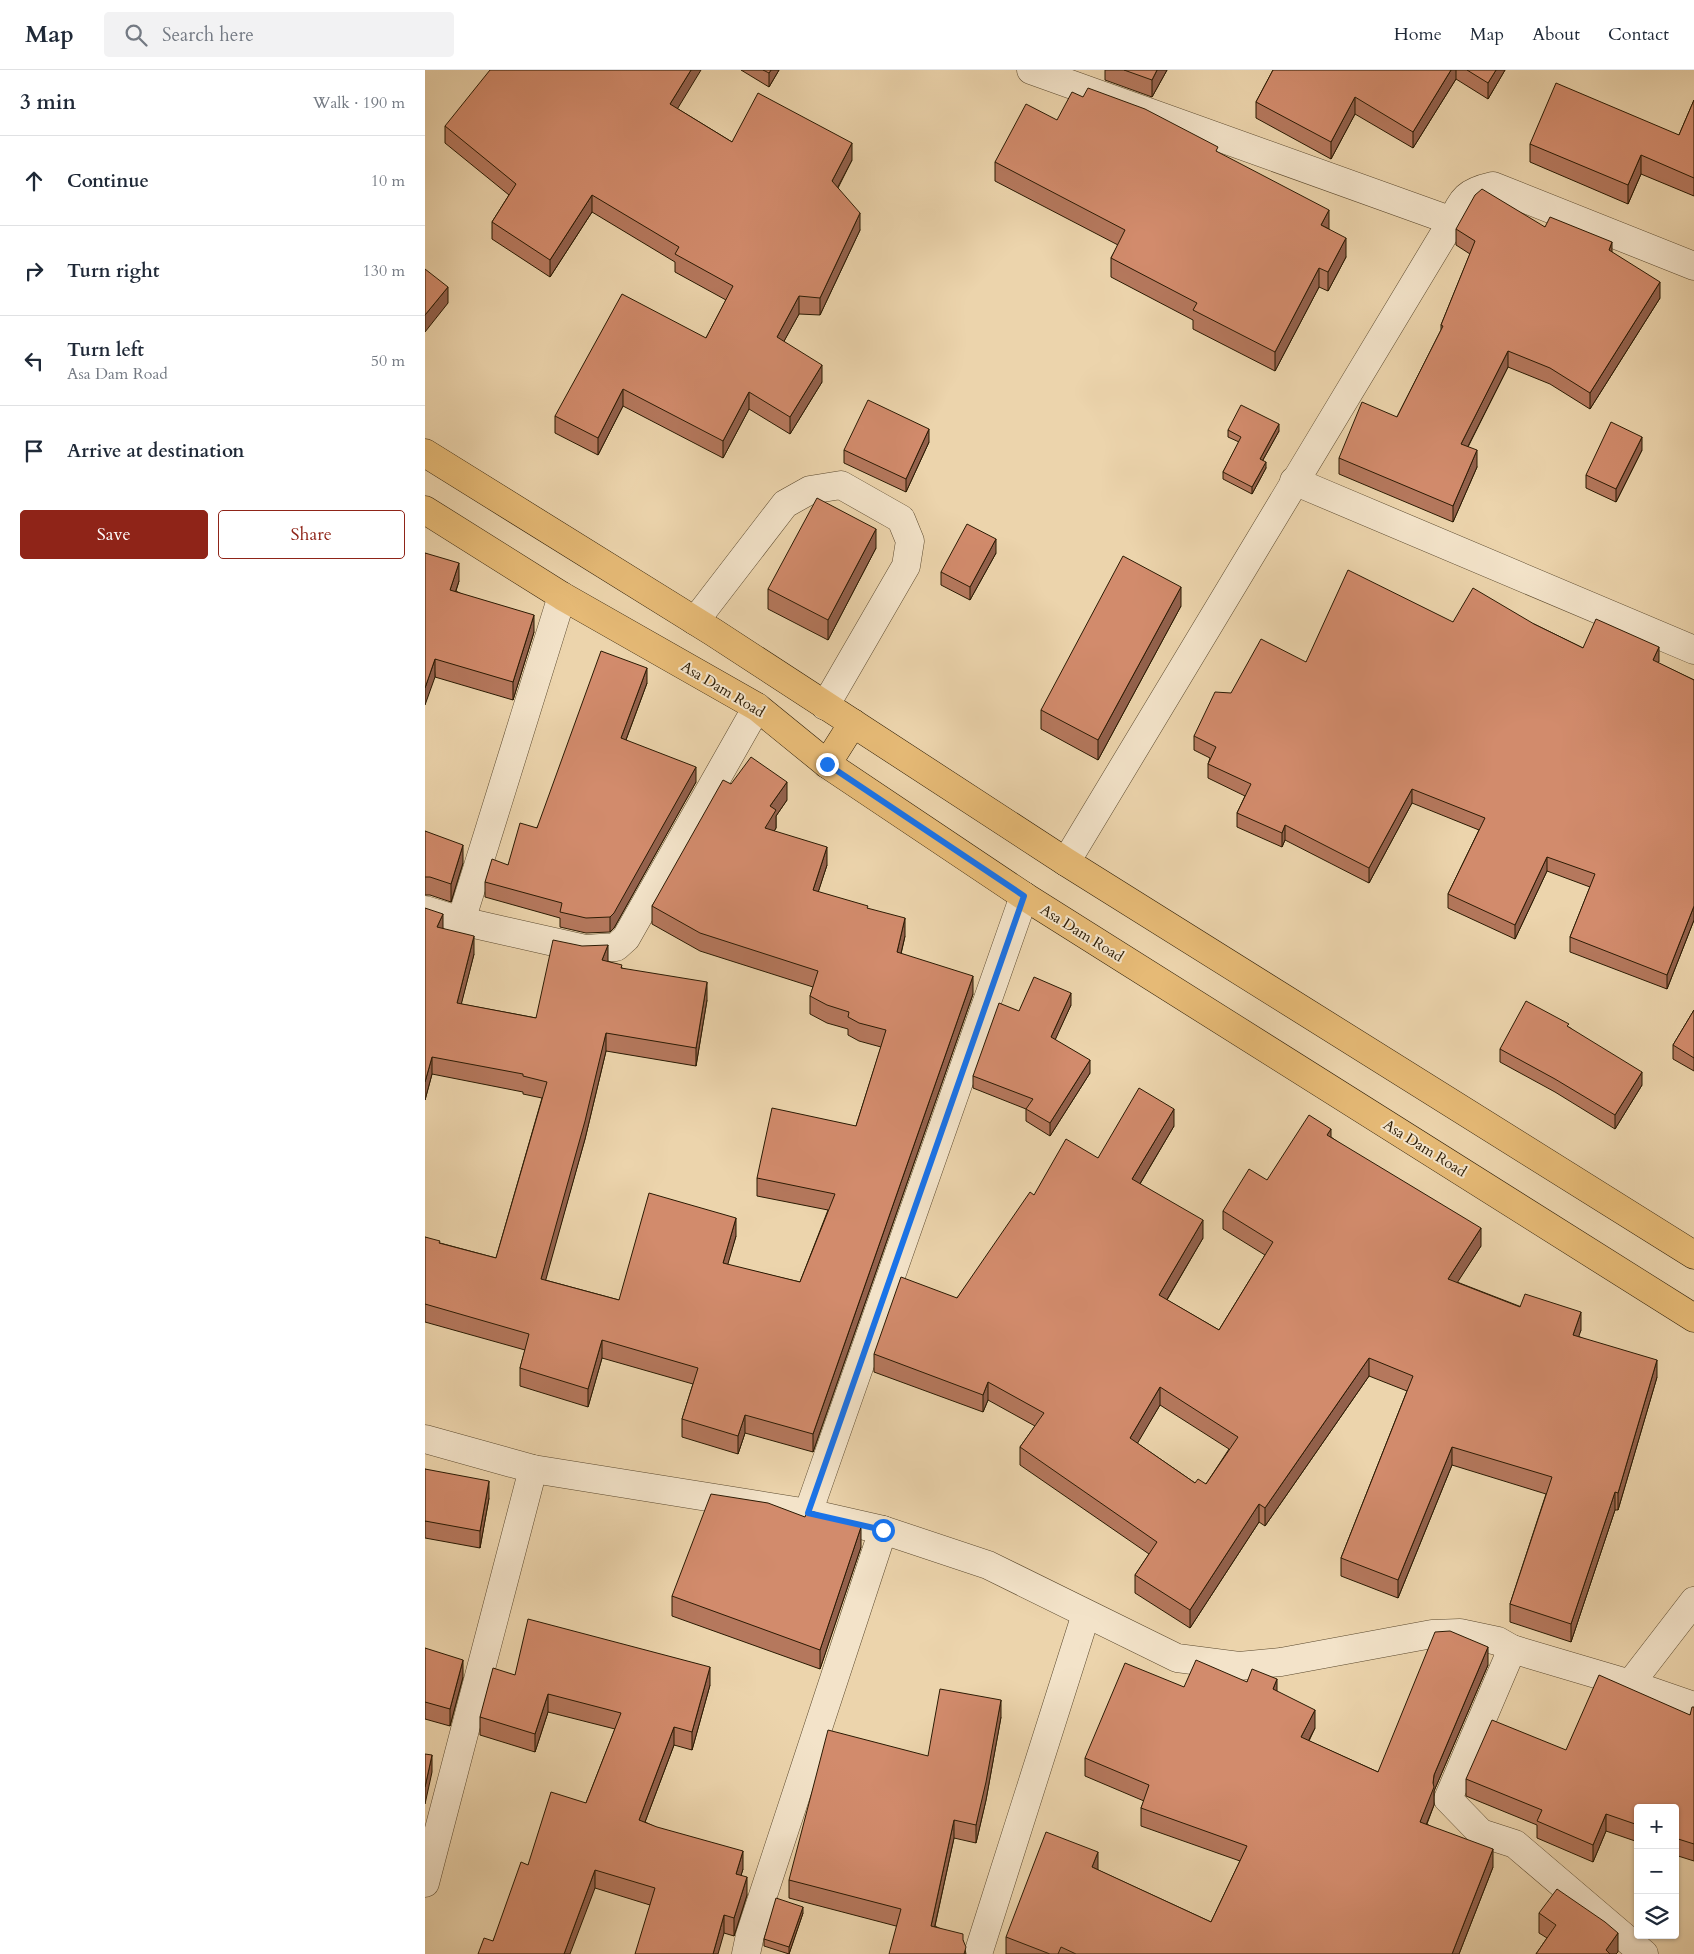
<!DOCTYPE html>
<html lang="en">
<head>
<meta charset="utf-8">
<style>
	body { margin:0; font-family:Cardo,serif; background:#f2f2f3; color:#1f2937 }
	.controls { position:absolute; right:15px; bottom:15px; display:grid; overflow:hidden; border-radius:5px; box-shadow:0 1px 4px #0004 }
	.controls button { width:45px; height:45px; display:grid; place-items:center; padding:0; border:0; border-bottom:1px solid #e0e1e3; background:#fff; color:#1f2937; font:25px sans-serif }
	.stop { position:absolute; width:15px; height:15px; margin:-11px; border:4px solid #1a73e8; border-radius:50%; background:#fff }
	.stop.end { background:#1a73e8; border-color:#fff; box-shadow:0 1px 5px #0008 }
	.list { margin:0; padding:0; list-style:none }
	h2 { display:flex; justify-content:space-between; align-items:center; height:65px; margin:0; padding:0 20px; font-size:21px }
	h2 small { font-size:16px; font-weight:400; color:#747a83 }
	.list li { display:grid; grid-template-columns:32px 1fr auto; gap:15px; align-items:center; box-sizing:border-box; height:90px; padding:0 20px; border-top:1px solid #e0e1e3 }
	.list b { display:block; font-size:19px; white-space:nowrap }
	.list p { margin:0; font-size:16px; white-space:nowrap; color:#747a83 }
	.list em { font-size:16px; font-style:normal; color:#747a83 }
	.actions { display:flex; gap:10px; padding:15px 20px }
	.actions a { flex:1; padding:11px 0; border:1px solid #8f2418; border-radius:5px; text-align:center; font-size:18px; color:#8f2418 }
	.actions .main { background:#8f2418; color:#fff }
	.icon { flex:none; width:28px; height:28px; fill:none; stroke:currentColor; stroke-width:2; stroke-linecap:round; stroke-linejoin:round }
	.map { position:relative; flex:none; width:1269px; height:1884px; overflow:hidden }
	header { display:flex; align-items:center; gap:30px; box-sizing:border-box; height:70px; padding:0 25px; background:#fff; border-bottom:1px solid #e0e1e3 }
	header strong { font-size:24px }
	nav { display:flex; gap:28px; margin-inline-start:auto; font-size:18px }
	.search { width:350px; height:45px; background:#f2f2f3; display:flex; align-items:center; gap:12px; box-sizing:border-box; padding:0 18px; border-radius:5px; color:#747a83; font-size:19px }
	main { display:flex }
	aside { flex:1; background:#fff }
	.map>svg:first-child { display:block }
</style>
</head>
<body>
<header>
<strong>Map</strong>
<div class="search"><svg class="icon" aria-label="search" viewBox="0 0 24 24"><circle cx="10" cy="10" r="6"/><path d="M15 15l6 6"/></svg>Search here</div>
<nav><a>Home</a><a>Map</a><a>About</a><a>Contact</a></nav>
</header>
<main>
<aside>
<h2>3 min<small>Walk · 190 m</small></h2>
<ul class="list">
<li><svg class="icon" aria-label="ahead" viewBox="0 0 24 24"><path d="M12 20V5M6 11l6-6 6 6"/></svg><div><b>Continue</b></div><em>10 m</em></li>
<li><svg class="icon" aria-label="right" viewBox="0 0 24 24"><path d="M7 20v-9h11M14 6l5 5-5 5"/></svg><div><b>Turn right</b></div><em>130 m</em></li>
<li><svg class="icon" aria-label="left" viewBox="0 0 24 24"><path d="M17 20v-9H6M10 6l-5 5 5 5"/></svg><div><b>Turn left</b><p>Asa Dam Road</p></div><em>50 m</em></li>
<li><svg class="icon" aria-label="arrive" viewBox="0 0 24 24"><path d="M6 21V4h12l-3 4 3 4H6"/></svg><div><b>Arrive at destination</b></div></li>
</ul>
<div class="actions"><a class="main">Save</a><a>Share</a></div>
</aside>
<div class="map">
<svg width="1269" height="1884" viewBox="0 0 1269 1884">
	<rect width="100%" height="100%" fill="#ecd4ac"/>
	<filter id="stains"><feTurbulence type="fractalNoise" baseFrequency=".004" numOctaves="4"/><feColorMatrix values="0 0 0 0 .2 0 0 0 0 .09 0 0 0 0 .02 0 0 0 .5 -.17"/></filter>
	<radialGradient id="worn" r=".72"><stop offset=".6" stop-color="#630" stop-opacity="0"/><stop offset="1" stop-color="#630" stop-opacity=".3"/></radialGradient>
	<g fill="none" stroke-linecap="round" stroke-linejoin="round">
		<!-- minor casing -->
		<g stroke="#5a482d" stroke-width="29">
			<g id="minor">
				<path d="M606,0L1027,151"/>
				<path d="M869,411L1269,580"/>
				<path d="M270,551L360,434L385,420L416,415L476,449L485,471L481,496L400,636"/>
				<path d="M641,792L1027,151C1038,128 1041,122 1068,116L1269,196"/>
				<path d="M0,840L36,851L160,879L191,877L201,868L332,637"/>
				<path d="M36,851L137,526"/>
				<path d="M0,1369L108,1399L383,1443L458,1460L563,1495L752,1588L814,1596L856,1592L1007,1564L1035,1563L1073,1571L1087,1579L1205,1614L1269,1531"/>
				<path d="M383,1443L599,826"/>
				<path d="M1087,1579L1023,1729L1056,1763L1090,1774L1219,1884"/>
				<path d="M1205,1614L1269,1636"/>
				<path d="M0,1813L108,1399"/>
				<path d="M321,1884L325,1865L458,1460"/>
				<path d="M553,1884L661,1544"/>
			</g>
		</g>
		<!-- major casing -->
		<g stroke="#2a1a03" stroke-width="29">
			<g id="major">
				<path d="M0,383L288,562L641,792L1269,1185"/>
				<path d="M0,440L137,526L332,637L402,694L599,826L1269,1248"/>
				<path d="M402,694L428,653"/>
			</g>
		</g>
		<!-- minor -->
		<use href="#minor" stroke="#f3e3c9" stroke-width="28"/>
		<!-- major -->
		<use href="#major" stroke="#e6ba76" stroke-width="28"/>
	</g>
	<!-- wall -->
	<g fill="#b5785d" stroke="#2a1a03" fill-rule="evenodd">
		<path d="M316,0H354L344,17Z"/>
		<path d="M680,0H742L727,27L680,10Z"/>
		<path d="M848,0H1080L1063,29L1031,9L988,78L930,44L906,89L831,48V32Z"/>
		<path d="M658,27L793,83L904,159L921,187L903,221L894,217L850,301L768,259V250L686,207V188L693,175L570,111V92L632,50Z"/>
		<path d="M1269,30V126L1216,104L1203,134L1105,92V74L1254,65Z"/>
		<path d="M253,39L307,72L427,90L413,118L435,160L395,245L374,244L359,271L397,312L365,364L324,339L298,388L198,336L173,385L130,363V346L281,268L301,230L250,202V192L167,142L125,207L67,169V152L84,125L20,73V56Z"/>
		<path d="M1120,157L1187,182L1235,228L1165,339L1125,314L1083,297L1043,377L1052,397L1028,452L914,404V388L972,347L1016,260V255L1045,184L1031,175V159Z"/>
		<path d="M803,360L854,361L838,390L841,398L827,424L798,409V402L814,372L803,367Z"/>
		<path d="M504,372L481,422L419,393V380Z"/>
		<path d="M1217,380L1191,432L1161,418V405Z"/>
		<path d="M451,478L403,570L343,539V519Z"/>
		<path d="M0,483L34,511L31,521L109,562L88,630L10,607Z"/>
		<path d="M571,483L545,530L516,515V502Z"/>
		<path d="M756,536L673,690L616,659V640Z"/>
		<path d="M1028,552L1109,554L1158,578L1234,591L1233,593L1269,610V850L1242,919L1145,882V867L1165,817L1122,801L1090,869L1023,838V824L1054,760L987,733L944,813L860,770L857,777L812,757V743L820,726L783,708V694L785,688L769,680V666L806,623L881,592Z"/>
		<path d="M222,613L201,670L271,712L189,858L185,862L161,863L135,857V848L60,827V812L83,795Z"/>
		<path d="M306,714L362,730L351,746V758L349,761L402,795L393,822L443,839L480,866L476,884L548,924L388,1382L320,1363L313,1384L257,1367V1349L268,1314L177,1288L163,1337L95,1316V1298L100,1280L0,1252V1167L15,1173L71,1188L117,1028L98,1024V1022L7,1004L0,1030V838L18,858L49,884L36,934L111,948L183,891L197,898L282,930L271,996L181,981L160,1069L120,1210L194,1230L311,1166L302,1195L375,1212L403,1140L332,1126V1108L431,1056L456,977L434,971L423,965V959L402,953L385,944V926L388,917L275,881L227,854V836Z"/>
		<path d="M0,761L38,793L26,832L5,825H0Z"/>
		<path d="M646,935L630,969L665,1003L625,1066L601,1051V1039L548,1018V1006L594,941Z"/>
		<path d="M1269,940V1001L1248,989V975Z"/>
		<path d="M1144,957L1217,1015L1190,1059L1130,1022L1075,992V979Z"/>
		<path d="M749,1056L715,1114L778,1168L742,1230L794,1260L840,1185L798,1159V1141L842,1110L906,1067L1056,1176L1032,1212L1156,1260L1153,1266L1232,1307L1193,1440H1190L1146,1572L1085,1552V1534L1121,1424L1027,1395L973,1528L916,1506V1488L982,1321L944,1306L840,1456L834,1452L765,1558L710,1523V1505L724,1484L595,1395V1377L610,1356L563,1330L558,1342L449,1302V1284L532,1228L609,1125L673,1088ZM735,1335L804,1379L781,1414L770,1413L712,1373Z"/>
		<path d="M0,1399L64,1428L55,1478L0,1468Z"/>
		<path d="M436,1477L395,1599L247,1546V1526Z"/>
		<path d="M0,1578L38,1607L25,1656L0,1649Z"/>
		<path d="M1063,1595L1009,1721V1735L1002,1754L1068,1797L1034,1884H581V1867L673,1800L786,1852L815,1791L716,1756V1738L719,1731L660,1706V1688L759,1617L822,1612L852,1621L890,1658L884,1671L953,1702Z"/>
		<path d="M90,1605L285,1615L267,1680L249,1675L220,1752L318,1799L316,1805L322,1825L309,1866L299,1863L225,1835L170,1818L68,1871L103,1795L161,1733L190,1659L123,1642L110,1682L55,1665V1647Z"/>
		<path d="M1269,1637V1791L1250,1785V1738H1213V1772L1181,1761L1168,1792L1112,1768V1755L1041,1726V1709L1265,1645Z"/>
		<path d="M576,1647L561,1730L551,1773L529,1768L510,1856L538,1870L541,1884L471,1856L364,1828V1810L503,1686Z"/>
		<path d="M378,1843L364,1884L339,1876V1869Z"/>
		<path d="M1114,1843L1193,1882L1191,1884H1111L1122,1868L1114,1863Z"/>
	</g>
	<!-- shaded-wall -->
	<g fill="#93614c" stroke="#2a1a03">
		<path d="M266,0H276L245,51V34Z"/>
		<path d="M346,0H354L344,17V3Z"/>
		<path d="M732,0H742L727,27V10Z"/>
		<path d="M1026,0H1031V9L988,78V62Z"/>
		<path d="M1071,0H1080L1063,29V13Z"/>
		<path d="M930,27V44L906,89V72Z"/>
		<path d="M427,73V90L407,128V111Z"/>
		<path d="M1216,85V104L1203,134V115Z"/>
		<path d="M167,125V142L125,207V190Z"/>
		<path d="M904,140V159L896,155Z"/>
		<path d="M435,143V160L395,245V228Z"/>
		<path d="M921,168V187L903,221V202Z"/>
		<path d="M1187,172V189L1184,180Z"/>
		<path d="M894,198V217L850,301V282Z"/>
		<path d="M1235,212V228L1165,339V323Z"/>
		<path d="M23,217V233L0,262V245Z"/>
		<path d="M374,226V244L352,284V267Z"/>
		<path d="M1083,281V297L1036,390V374Z"/>
		<path d="M397,295V312L365,364V347Z"/>
		<path d="M198,319V336L173,385V368Z"/>
		<path d="M324,322V339L298,388V371Z"/>
		<path d="M854,354V361L835,395V389Z"/>
		<path d="M504,359V372L481,422V409Z"/>
		<path d="M1217,367V380L1191,432V419Z"/>
		<path d="M1052,380V397L1028,452V436Z"/>
		<path d="M841,392V398L827,424V417Z"/>
		<path d="M451,459V478L403,570V550Z"/>
		<path d="M571,469V483L545,530V517Z"/>
		<path d="M34,493V511L25,538V520Z"/>
		<path d="M756,517V536L673,690V670Z"/>
		<path d="M109,545V562L88,630V612Z"/>
		<path d="M1234,577V591L1228,605V590Z"/>
		<path d="M10,589V607L0,635V618Z"/>
		<path d="M222,598V613L196,683V668Z"/>
		<path d="M271,697V712L189,858L185,862V847Z"/>
		<path d="M362,712V730L351,746V758L340,776V758L345,736Z"/>
		<path d="M987,719V733L944,813V798Z"/>
		<path d="M860,755V770L857,777V763Z"/>
		<path d="M38,775V793L26,832V814Z"/>
		<path d="M402,777V795L388,838V820Z"/>
		<path d="M1122,787V801L1090,869V855Z"/>
		<path d="M1269,836V850L1242,919V905Z"/>
		<path d="M18,844V862L12,857Z"/>
		<path d="M480,848V866L472,900V882Z"/>
		<path d="M49,866V884L32,951V933Z"/>
		<path d="M183,875V893L177,890Z"/>
		<path d="M548,906V924L388,1382V1364Z"/>
		<path d="M282,912V930L271,996V978Z"/>
		<path d="M646,923V935L626,979V967Z"/>
		<path d="M181,963V981L160,1069L116,1227V1209Z"/>
		<path d="M7,987V1004L0,1030V1012Z"/>
		<path d="M665,990V1003L625,1066V1053Z"/>
		<path d="M1217,1002V1015L1190,1059V1045Z"/>
		<path d="M749,1039V1056L707,1127V1109Z"/>
		<path d="M906,1059V1076L902,1065Z"/>
		<path d="M311,1148V1166L298,1211V1193Z"/>
		<path d="M778,1150V1168L734,1243V1225Z"/>
		<path d="M1056,1158V1176L1023,1227V1209Z"/>
		<path d="M1156,1242V1260L1148,1283V1265Z"/>
		<path d="M177,1270V1288L163,1337V1319Z"/>
		<path d="M944,1288V1306L840,1456V1438Z"/>
		<path d="M1232,1290V1307L1193,1440V1423Z"/>
		<path d="M563,1312V1330L558,1342V1325Z"/>
		<path d="M735,1317V1335L705,1386V1368Z"/>
		<path d="M320,1345V1363L313,1384V1366Z"/>
		<path d="M1027,1377V1395L973,1528V1510Z"/>
		<path d="M64,1411V1428L55,1478V1461Z"/>
		<path d="M1190,1422V1440L1146,1572V1554Z"/>
		<path d="M834,1434V1452L765,1558V1540Z"/>
		<path d="M436,1457V1477L395,1599V1580Z"/>
		<path d="M1063,1577V1595L1009,1721V1735L995,1770V1752L1008,1713L1009,1705Z"/>
		<path d="M38,1590V1607L25,1656V1639Z"/>
		<path d="M285,1597V1615L267,1680V1662Z"/>
		<path d="M852,1609V1627L848,1619Z"/>
		<path d="M123,1624V1642L110,1682V1664Z"/>
		<path d="M576,1630V1647L561,1730L551,1773V1755Z"/>
		<path d="M890,1640V1658L876,1685V1667Z"/>
		<path d="M249,1657V1675L214,1768V1750Z"/>
		<path d="M7,1685V1702L0,1734V1717Z"/>
		<path d="M1181,1744V1761L1168,1792V1775Z"/>
		<path d="M529,1750V1768L506,1873V1856Z"/>
		<path d="M1068,1779V1797L1034,1884H1027Z"/>
		<path d="M318,1781V1799L311,1822V1804Z"/>
		<path d="M673,1782V1800L667,1797Z"/>
		<path d="M170,1800V1818L145,1884H139Z"/>
		<path d="M322,1807V1825L309,1866V1848Z"/>
		<path d="M378,1837V1843L364,1884V1877Z"/>
		<path d="M299,1845V1863L293,1884H288Z"/>
		<path d="M1193,1863V1882L1191,1884H1181V1880Z"/>
	</g>
	<!-- building -->
	<g fill="#d28b6c" stroke="#2a1a03" fill-rule="evenodd">
		<path d="M65,0H266L245,34L307,72L333,23L427,73L407,111L435,143L395,228L374,226L352,267L397,295L365,347L324,322L298,371L198,319L173,368L130,346L197,224L281,268L308,216L250,184L254,177L167,125L125,190L67,152L91,114L20,56Z"/>
		<path d="M338,0H346L344,3Z"/>
		<path d="M699,0H732L727,10Z"/>
		<path d="M848,0H1026L988,62L930,27L906,72L831,32Z"/>
		<path d="M1042,0H1071L1063,13Z"/>
		<path d="M1131,13L1254,65L1269,30V108L1216,85L1203,115L1105,74Z"/>
		<path d="M663,18L720,39L793,77L791,81L904,140L896,155L921,168L903,202L894,198L850,282L768,240L772,233L686,188L700,160L570,92L601,34L632,50L647,22L658,27Z"/>
		<path d="M1057,119L1120,157L1125,147L1187,172L1184,180L1235,212L1165,323L1125,298L1083,281L1036,374L1052,380L1028,436L914,388L937,332L972,347L1018,256L1016,255L1050,171L1031,159L1050,125Z"/>
		<path d="M0,199L23,217L0,245Z"/>
		<path d="M443,330L504,359L481,409L419,380Z"/>
		<path d="M816,335L854,354L835,389L841,392L827,417L798,402L816,367L803,360Z"/>
		<path d="M1186,352L1217,367L1191,419L1161,405Z"/>
		<path d="M392,428L451,459L403,550L343,519Z"/>
		<path d="M542,454L571,469L545,517L516,502Z"/>
		<path d="M0,483L34,493L25,520L109,545L88,612L10,589L0,618Z"/>
		<path d="M698,486L756,517L673,670L616,640Z"/>
		<path d="M923,500L1028,552L1048,518L1109,554L1158,578L1171,549L1234,577L1228,590L1269,610V836L1242,905L1145,867L1170,804L1122,787L1090,855L1023,824L1060,748L987,719L944,798L860,755L857,763L812,743L826,714L783,694L791,677L769,666L790,622L806,623L836,569L881,592Z"/>
		<path d="M176,581L222,598L196,668L271,697L189,843L185,847L161,848L135,842L137,833L60,812L67,789L83,795L95,753L112,758Z"/>
		<path d="M326,687L362,712L345,736L351,740L340,758L402,777L388,820L443,836L442,838L480,848L472,882L548,906L388,1364L320,1345L313,1366L257,1349L273,1298L177,1270L163,1319L95,1298L104,1264L0,1234V1167L15,1171L14,1173L71,1188L122,1012L98,1006V1004L7,987L0,1012V838L18,844L12,857L49,866L32,933L111,948L128,870L157,876L183,875L177,890L197,895L196,898L282,912L271,978L181,963L160,1051L116,1209L194,1230L224,1123L311,1148L298,1193L375,1212L410,1124L332,1108L347,1038L431,1056L461,960L434,953L423,947L424,942L402,935L385,926L393,901L275,863L227,836L298,710L306,714Z"/>
		<path d="M0,761L38,775L26,814L5,807H0Z"/>
		<path d="M609,907L646,923L626,967L665,990L625,1053L601,1039L608,1029L548,1006L574,933L594,941Z"/>
		<path d="M1101,931L1144,954L1142,956L1217,1002L1190,1045L1130,1009L1075,979Z"/>
		<path d="M1269,940V988L1248,975Z"/>
		<path d="M714,1018L749,1039L707,1109L778,1150L734,1225L794,1260L848,1172L798,1141L824,1099L842,1110L884,1045L906,1059L902,1065L1056,1158L1023,1209L1095,1237L1100,1224L1156,1242L1148,1265L1232,1290L1193,1423L1190,1422L1146,1554L1085,1534L1127,1407L1027,1377L973,1510L916,1488L988,1306L944,1288L840,1438L834,1434L765,1540L710,1505L732,1472L595,1377L619,1343L563,1312L558,1325L449,1284L476,1207L532,1228L605,1122L609,1125L641,1069L673,1088ZM735,1317L813,1367L781,1414L773,1409L770,1413L705,1368Z"/>
		<path d="M0,1399L64,1411L55,1461L0,1451V1452Z"/>
		<path d="M286,1424L343,1433L380,1447L383,1440L436,1457L395,1580L247,1526Z"/>
		<path d="M103,1549L285,1597L267,1662L249,1657L214,1750L232,1757L318,1781L311,1804L322,1807L309,1848L299,1845L288,1884H210L230,1818L170,1800L139,1884H53L59,1868L68,1871L96,1792L103,1795L126,1722L161,1733L196,1643L123,1624L110,1664L55,1647L68,1598L90,1605Z"/>
		<path d="M1025,1561L1063,1577L1009,1705L1008,1713L1009,1717L995,1752L1068,1779L1027,1884H651L636,1877L633,1884H625L581,1867L621,1762L673,1782L667,1797L786,1852L822,1776L716,1738L724,1715L660,1688L700,1593L759,1617L771,1590L822,1612L827,1599L852,1609L848,1619L890,1640L876,1667L953,1702L1010,1562Z"/>
		<path d="M0,1578L38,1590L25,1639L0,1632Z"/>
		<path d="M1174,1605L1265,1645L1267,1637H1269V1774L1250,1768V1738H1213V1755L1181,1744L1168,1775L1112,1751L1117,1740L1041,1709L1067,1650L1141,1680Z"/>
		<path d="M515,1619L576,1630L561,1712L551,1755L529,1750L506,1856L538,1864V1870L541,1877L539,1884H464L476,1839L364,1810L403,1660L503,1686Z"/>
		<path d="M0,1684L7,1685L0,1717Z"/>
		<path d="M1132,1819L1180,1852L1193,1863L1181,1880L1185,1884H1111L1131,1855L1114,1843Z"/>
		<path d="M351,1828L378,1837L364,1877L339,1869Z"/>
	</g>
	<g fill="none" stroke-linecap="round" stroke-linejoin="round">
		<!-- route -->
		<path stroke="#1a73e8" stroke-width="6" d="M402,694L599,826L383,1443L458,1460"/>
	</g>
	<g text-anchor="middle" dominant-baseline="central" stroke-width="4" stroke-linejoin="round" paint-order="stroke">
		<!-- street labels -->
		<g font-size="15" fill="#2a1a03" stroke="#f3e3c9">
			<text transform="translate(298 619) rotate(31)">Asa Dam Road</text>
			<text transform="translate(657 863) rotate(32)">Asa Dam Road</text>
			<text transform="translate(1000 1078) rotate(32)">Asa Dam Road</text>
		</g>
	</g>
	<rect width="100%" height="100%" filter="url(#stains)"/>
	<rect width="100%" height="100%" fill="url(#worn)"/>
</svg>
<div class="controls">
<button>+</button>
<button>−</button>
<button><svg class="icon" aria-label="layers" viewBox="0 0 24 24"><path d="M12 4l9 5-9 5-9-5zM3 14l9 5 9-5"/></svg></button>
</div>
<div class="stop" style="left:458px;top:1460px"></div>
<div class="stop end" style="left:402px;top:694px"></div>
</div>
</main>
</body>
</html>
